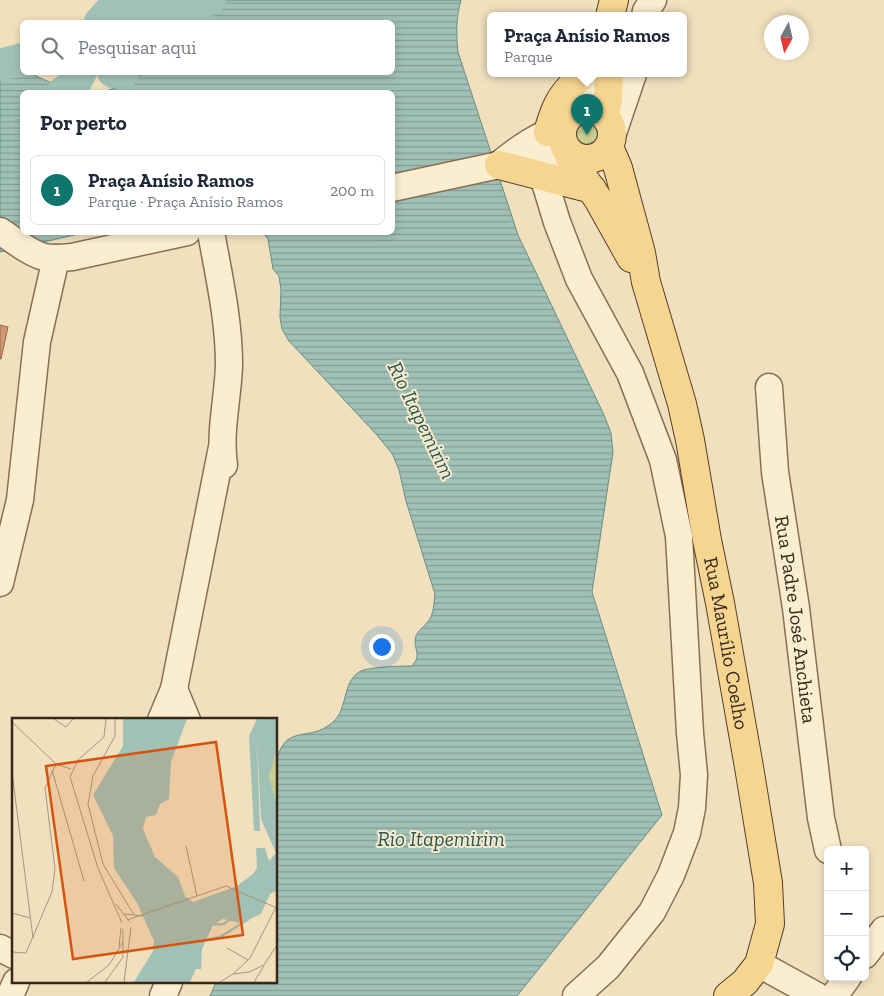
<!DOCTYPE html>
<html lang="pt">
<head>
<meta charset="utf-8">
<style>
	body { margin:0; font-family:"Zilla Slab",serif; background:#f6f6f7; color:#1f2937 }
	.controls { position:absolute; right:15px; bottom:15px; display:grid; overflow:hidden; border-radius:8px; box-shadow:0 2px 8px #0003 }
	.controls button { width:45px; height:45px; display:grid; place-items:center; padding:0; border:0; border-bottom:1px solid #e0e1e3; background:#fff; color:#1f2937; font:25px sans-serif }
	.compass { position:absolute; left:764px; top:15px; width:45px; height:45px; border-radius:50%; background:#fff; box-shadow:0 2px 8px #0003; rotate:188deg }
	.you { position:absolute; left:381px; top:646px; width:18px; height:18px; margin:-12px; border:4px solid #fff; border-radius:50%; background:#1a73e8; box-shadow:0 0 0 8px #1a73e833 }
	.badge { display:grid; place-items:center; width:32px; height:32px; border-radius:50%; background:#0f766e; color:#fff; font-size:16px; font-weight:700 }
	.pin { position:absolute; translate:-50% -41px; filter:drop-shadow(0 1px 2px #0008) }
	.pin::after { content:''; position:absolute; top:26px; width:18px; height:15px; background:inherit; clip-path:polygon(0 0,100% 0,50% 100%) }
	.popup { position:absolute; left:487px; top:12px; width:200px; height:65px; box-sizing:border-box; display:grid; place-content:center; border-radius:8px; background:#fff; filter:drop-shadow(0 1px 4px #0005); font-size:16px; white-space:nowrap; color:#747a83 }
	.popup b { font-size:19px; color:#1f2937 }
	.popup::after { content:''; position:absolute; left:50%; top:100%; margin-left:-10px; border:10px solid transparent; border-top-color:#fff }
	.list { margin:0; padding:0; list-style:none }
	h2 { display:flex; justify-content:space-between; align-items:center; height:65px; margin:0; padding:0 20px; font-size:21px }
	h2 small { font-size:16px; font-weight:400; color:#747a83 }
	.list li { display:grid; grid-template-columns:32px 1fr auto; gap:15px; align-items:center; box-sizing:border-box; height:70px; margin:0 10px 10px; padding:0 10px; border:1px solid #e0e1e3; border-radius:8px }
	.list b { display:block; font-size:19px; white-space:nowrap }
	.list p { margin:0; font-size:16px; white-space:nowrap; color:#747a83 }
	.list em { font-size:16px; font-style:normal; color:#747a83 }
	.icon { flex:none; width:28px; height:28px; fill:none; stroke:currentColor; stroke-width:2; stroke-linecap:round; stroke-linejoin:round }
	.map { position:relative; flex:none; width:884px; height:996px; overflow:hidden }
	.search { position:absolute; background:#fff; box-shadow:0 2px 8px #0003; left:20px; top:20px; width:375px; height:55px; display:flex; align-items:center; gap:12px; box-sizing:border-box; padding:0 18px; border-radius:8px; color:#747a83; font-size:19px }
	.panel { position:absolute; background:#fff; box-shadow:0 2px 8px #0003; left:20px; top:90px; width:375px; height:145px; border-radius:8px }
	.map>svg:first-child { display:block }
</style>
</head>
<body>
<div class="map">
<svg width="884" height="996" viewBox="0 0 884 996">
	<defs>
		<pattern id="park-tufts" width="24" height="20" patternUnits="userSpaceOnUse" patternTransform="scale(1.25)"><rect width="24" height="20" fill="#c8ce91"/><path d="M3 7l-1-3M5 7V3M7 7l1-3M15 17l-1-3M17 17v-4M19 17l1-3" fill="none" stroke="#acb17c"/></pattern>
		<pattern id="water-rules" width="6" height="5" patternUnits="userSpaceOnUse" patternTransform="scale(1.25)"><rect width="6" height="5" fill="#a1c1b7"/><path d="M0 2.5h6" fill="none" stroke="#849d94"/></pattern>
	</defs>
	<rect width="100%" height="100%" fill="#f0e0bd"/>
	<!-- park -->
	<path fill="url(#park-tufts)" d="M583,115L595,116L601,120V149C592,154 586,153 576,150L569,127L572,122Z"/>
	<!-- water -->
	<g fill="url(#water-rules)" stroke="#688f84">
		<path d="M198,0H461C456,18 456,33 458,52L518,235L604,415L611,433L613,452L592,592L662,815L517,996H210L216,982H276V764C284,721 309,744 333,722C348,709 342,683 359,672C365,667 402,666 412,666C423,654 412,648 416,636C419,629 428,624 431,617C434,610 434,602 435,594L406,501L399,470L393,455L377,435L289,341L282,329L280,317L281,290L279,276L273,269L268,239L263,233L392,232V92H103L124,85L145,73L392,72V22H185Z"/>
		<path d="M11,63L22,69V72L29,73L65,89L80,92H22V232L83,233L0,252V65Z"/>
	</g>
	<g fill="none" stroke-linecap="round" stroke-linejoin="round">
		<!-- river -->
		<g stroke="#a1c1b7" stroke-width="32">
			<path d="M100,22L111,10L120,6L163,10L199,5L210,0"/>
			<path d="M0,65L22,59"/>
			<path d="M113,72H124"/>
			<path d="M63,92L74,85L81,72"/>
		</g>
	</g>
	<!-- building -->
	<path fill="#d09770" stroke="#926a4e" d="M0,325L8,327L1,359H0Z"/>
	<g fill="none" stroke-linecap="round" stroke-linejoin="round">
		<!-- minor casing -->
		<g stroke="#897055" stroke-width="29">
			<g id="minor">
				<path d="M645,16L646,11L653,0"/>
				<path d="M573,97L596,74"/>
				<path d="M612,136L633,74"/>
				<path d="M501,163C521,147 538,135 562,128"/>
				<path d="M543,176L557,222L579,279L630,373L663,460L679,536L690,733L694,775L692,808L687,833L671,875L652,912L608,967L576,996"/>
				<path d="M392,188L499,165L538,159L580,158"/>
				<path d="M0,231C14,240 29,253 44,257C53,259 63,258 72,257L187,232"/>
				<path d="M211,232C219,277 229,320 229,365C228,399 219,431 224,465"/>
				<path id="s1" d="M769,387L775,472L796,608L821,818L828,850"/>
				<path d="M0,583L20,500L37,342L56,258"/>
				<path d="M174,689L187,720"/>
				<path d="M161,720L174,689L222,447"/>
				<path d="M0,948L14,955"/>
				<path d="M865,955L884,930"/>
				<path d="M759,964L817,996"/>
				<path d="M10,996L16,982"/>
				<path d="M163,996L169,982"/>
				<path d="M834,996L848,977"/>
			</g>
		</g>
		<!-- major casing -->
		<g stroke="#563e2a" stroke-width="30">
			<g id="major">
				<path d="M610,16L614,0"/>
				<circle cx="587" cy="134" r="25"/>
				<path d="M605,116L608,98L609,74"/>
				<path d="M548,132C555,108 559,98 577,80"/>
				<path d="M565,147L570,158L598,199L631,258"/>
				<path id="s2" d="M609,147L618,168L641,253L646,282L682,404L690,440L707,540L720,603L749,767L768,883L770,924L759,964L745,982L728,996"/>
				<path d="M499,165L592,189"/>
			</g>
		</g>
		<!-- minor -->
		<use href="#minor" stroke="#fbedd0" stroke-width="26"/>
		<!-- major -->
		<use href="#major" stroke="#f6d591" stroke-width="28"/>
	</g>
	<g text-anchor="middle" dominant-baseline="central" stroke-width="4" stroke-linejoin="round" paint-order="stroke">
		<!-- street labels -->
		<g font-size="20" fill="#37281b" stroke="#f7eacd">
			<text stroke="none"><textPath href="#s1" startOffset="234">Rua Padre José Anchieta</textPath></text>
			<text stroke="none"><textPath href="#s2" startOffset="511">Rua Maurílio Coelho</textPath></text>
		</g>
		<!-- water labels -->
		<g font-size="21" font-style="italic" fill="#295854" stroke="#f7eacd">
			<text transform="translate(422 420) rotate(64)">Rio Itapemirim</text>
			<text x="441" y="838">Rio Itapemirim</text>
		</g>
	</g>
	<!-- overview -->
	<g transform="translate(12 718)">
		<rect width="265" height="265" fill="#f0e0bd"/>
		<path d="M265,32V88L257,58Z" fill="#c8ce91"/>
		<path d="M111,1H175L159,44L157,81L148,86L144,97L134,99L131,111L143,139L166,159L173,178L181,184L225,168L241,156L245,150L244,130H253L257,143L264,135L249,101L245,20L248,113H242L237,18L245,1H265V32L257,58L265,88V169L264,173L258,176L249,196L228,205L211,201L201,207L190,231L189,251H184L178,264H122L141,233L142,223L125,185L102,150L101,118L81,77L111,28Z" fill="#a1c1b7"/>
		<path fill="none" stroke="#a1c1b7" stroke-width="2.5" d="M193,207L212,206L222,198M186,224L208,219L237,201"/>
		<path fill="none" stroke="#a6967c" stroke-width="1" d="M42,1L54,9L61,1M94,1L92,19L66,42L58,59L86,150L110,205M103,1V18L81,58L76,86L91,146L122,197M0,4L44,46L59,51M40,52L72,163M0,54L21,220M174,128L185,178M104,186L118,204M0,195L18,200M112,196L131,198M115,202L214,168L265,190M107,229L109,210M215,230L236,242M0,234L14,235L40,174L43,151L33,70L44,46M221,256L238,240L264,189M75,264L97,247L111,224M93,264L111,239V211M112,264L119,209M208,264L221,256L237,254L252,247L265,227M242,264L252,248"/>
		<path fill="#d6540e" fill-opacity="0.15" stroke="#d6540e" stroke-width="2.5" d="M204,24L231,217L61,241L34,48Z"/>
		<rect width="265" height="265" fill="none" stroke="#37281b" stroke-width="2.5"/>
	</g>
</svg>
<div class="controls">
<button>+</button>
<button>−</button>
<button><svg class="icon" aria-label="locate" viewBox="0 0 24 24"><circle cx="12" cy="12" r="6"/><path d="M12 2v4M12 18v4M2 12h4M18 12h4"/></svg></button>
</div>
<svg class="compass" viewBox="-18 -18 36 36"><path d="M0-13l5 13h-10z" fill="#e53935"/><path d="M0 13l5-13h-10z" fill="#747a83"/></svg>
<div class="you"></div>
<div class="pin badge" style="left:587px;top:135px">1</div>
<div class="popup"><b>Praça Anísio Ramos</b>Parque</div>
<div class="search"><svg class="icon" aria-label="search" viewBox="0 0 24 24"><circle cx="10" cy="10" r="6"/><path d="M15 15l6 6"/></svg>Pesquisar aqui</div>
<section class="panel">
<h2>Por perto<small></small></h2>
<ul class="list">
<li><span class="badge">1</span><div><b>Praça Anísio Ramos</b><p>Parque · Praça Anísio Ramos</p></div><em>200 m</em></li>
</ul>
</section>
</div>
</body>
</html>
